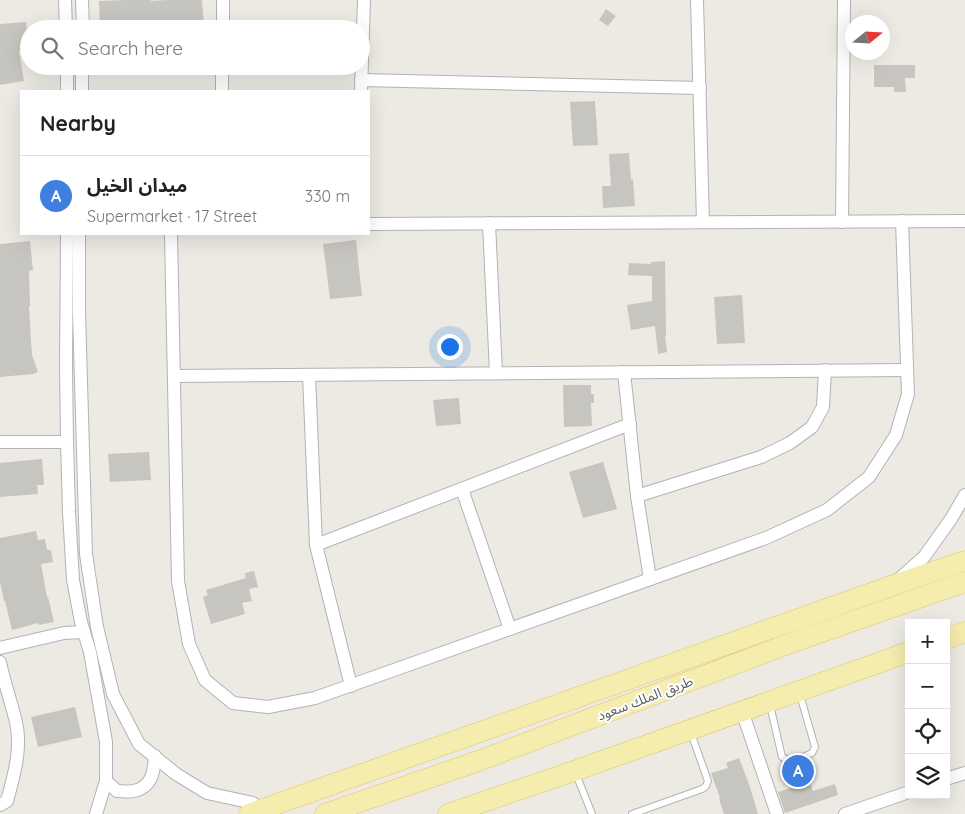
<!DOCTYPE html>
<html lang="en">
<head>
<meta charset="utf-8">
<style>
	body { margin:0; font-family:Quicksand,"Noto Sans Arabic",sans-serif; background:#f6f6f6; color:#222 }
	.controls { position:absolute; right:15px; bottom:15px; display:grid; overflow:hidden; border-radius:0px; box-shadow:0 5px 20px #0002 }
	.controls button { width:45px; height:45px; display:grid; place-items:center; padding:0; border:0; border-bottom:1px solid #e0e0e0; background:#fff; color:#222; font:25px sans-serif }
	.compass { position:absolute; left:845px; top:15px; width:45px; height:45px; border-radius:50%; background:#fff; box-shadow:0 5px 20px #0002; rotate:72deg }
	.you { position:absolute; left:449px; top:346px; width:18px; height:18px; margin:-12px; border:4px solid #fff; border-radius:50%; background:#1a73e8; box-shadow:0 0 0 8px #1a73e833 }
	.badge { display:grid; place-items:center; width:32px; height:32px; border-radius:50%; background:#2563eb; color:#fff; font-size:16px; font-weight:700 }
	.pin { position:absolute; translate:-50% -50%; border:2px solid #fff; box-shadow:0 1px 5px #0006 }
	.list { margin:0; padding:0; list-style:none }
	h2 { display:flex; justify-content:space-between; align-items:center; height:65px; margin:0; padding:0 20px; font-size:21px }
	h2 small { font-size:16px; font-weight:400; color:#767676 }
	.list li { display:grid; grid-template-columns:32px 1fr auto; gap:15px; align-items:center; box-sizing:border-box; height:80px; padding:0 20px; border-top:1px solid #e0e0e0 }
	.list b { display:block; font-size:19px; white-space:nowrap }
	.list p { margin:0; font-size:16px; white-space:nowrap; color:#767676 }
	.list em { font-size:16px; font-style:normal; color:#767676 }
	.icon { flex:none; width:28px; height:28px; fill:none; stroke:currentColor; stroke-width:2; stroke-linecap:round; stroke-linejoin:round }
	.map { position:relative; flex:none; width:965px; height:814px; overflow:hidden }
	.search { position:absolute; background:#fff; box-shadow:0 5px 20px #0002; left:20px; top:20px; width:350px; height:55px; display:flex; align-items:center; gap:12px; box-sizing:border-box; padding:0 18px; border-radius:28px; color:#767676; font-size:19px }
	.panel { position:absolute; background:#fff; box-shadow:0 5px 20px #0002; left:20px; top:90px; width:350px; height:145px; border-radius:0px }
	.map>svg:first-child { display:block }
</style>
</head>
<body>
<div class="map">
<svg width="965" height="814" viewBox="0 0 965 814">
	<rect width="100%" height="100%" fill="#eceae3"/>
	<!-- building -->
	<g fill="#c7c5c0">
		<path d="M125,0H151V1L168,0H202L204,26L183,28V25L152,28V29H100L99,1Z"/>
		<path d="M606,9L616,16L608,26L599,20Z"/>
		<path d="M26,22L29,50L19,51L24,81L0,85V24Z"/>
		<path d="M874,65H915V78H905L906,92H894V87H874Z"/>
		<path d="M595,101L598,145L573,146L570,102Z"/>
		<path d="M629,153L631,180L633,179L635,206L603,208L602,186H611L609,154Z"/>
		<path d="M356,240L362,296L330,299L323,244Z"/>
		<path d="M30,241L33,270L29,271L30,306H29L31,341L32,355L38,372L33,374L0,377V244Z"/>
		<path d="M665,261L666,336H665L667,352L658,354L655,326L631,330L627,305L652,301V276L628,275L629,263L651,264V262Z"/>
		<path d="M742,295L745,343L717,344L714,297Z"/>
		<path d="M563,385H591V394H594V403H591L592,426L564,427Z"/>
		<path d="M459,398L461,424L436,426L433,400Z"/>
		<path d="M149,452L151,480L110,482L108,454Z"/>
		<path d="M42,459L44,485H37L38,494L0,497V463Z"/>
		<path d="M603,462L617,509L583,518L569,472Z"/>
		<path d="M36,531L38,540L45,539L47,550H51L53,562L41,564L47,597H48L54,622L39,625L38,623L12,630L5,601H4L0,582V538Z"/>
		<path d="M254,571L258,587L249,589L252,601L242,603L245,614L211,624L203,597L208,595L206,590L246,578L245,573Z"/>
		<path d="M75,707L82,737L38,747L31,717Z"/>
		<path d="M739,758L750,787L758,814H724L719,799L720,798L711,773L728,768L726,763Z"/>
		<path d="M803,762L813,791L835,784L838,795L785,813L778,792L794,787L787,766Z"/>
	</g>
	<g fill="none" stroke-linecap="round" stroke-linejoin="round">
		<!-- service casing -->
		<g stroke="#b0b3b7" stroke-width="8">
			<g id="service">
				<path d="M770,705L782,757C791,764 803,757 812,753L815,747L800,695"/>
				<path d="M576,774L592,814"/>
				<path d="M632,814L702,789L706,786L708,781L691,733"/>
			</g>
		</g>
		<!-- minor casing -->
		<g stroke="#b0b3b7" stroke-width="14">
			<g id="minor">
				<path d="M65,0L66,29"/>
				<path d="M82,0L83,29"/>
				<path d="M697,0L703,222"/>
				<path d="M223,29V0"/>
				<path d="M67,66V91"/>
				<path d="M361,80L700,88"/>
				<path d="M82,91V66"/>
				<path d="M222,91V66"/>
				<path d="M361,91L364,0"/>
				<path d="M842,222L844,0"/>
				<path d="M489,223L496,373"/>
				<path d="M369,224L965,221"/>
				<path d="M67,234L66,366L67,442L69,512L73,580L81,622L90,652L106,742V781L96,814"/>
				<path d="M79,234V312L86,554L97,627L113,694L139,744L176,774L207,793L253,803"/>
				<path d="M171,234L178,581L189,644L205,680L233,703L268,707L315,698L766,538L827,510L869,477L896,435L908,394L902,221"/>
				<path d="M624,372L637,496L650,579"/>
				<path d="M309,375L316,545L351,686"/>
				<path d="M174,376L907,370"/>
				<path d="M0,442H67"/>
				<path d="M462,489L510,629"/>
				<path d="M637,496L761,457L790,443L812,427L823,407L825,370"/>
				<path d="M316,545L630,424"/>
				<path d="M899,579L924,557L951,519L965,495"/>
				<path d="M0,648L64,633L84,632"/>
				<path d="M0,662C4,682 11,701 16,722C22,748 14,776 7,801L0,805"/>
				<path d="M742,711L777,814"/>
				<path d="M946,779L965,773"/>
				<path d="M106,781L117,791C122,791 129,792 134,791C152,787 154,772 155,756"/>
				<path d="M845,814L909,792"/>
			</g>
		</g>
		<!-- primary casing -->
		<g stroke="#e1c567" stroke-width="21">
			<g id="primary">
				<path d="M946,639L965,632"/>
				<path d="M249,814L891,586L965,561"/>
				<path d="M325,814L481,760L796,641L965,582"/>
				<path d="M448,814L574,771L909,652"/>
			</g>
		</g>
		<!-- service -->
		<use href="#service" stroke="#fff" stroke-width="6"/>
		<!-- minor -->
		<use href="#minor" stroke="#fff" stroke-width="12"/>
		<!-- primary -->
		<use href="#primary" stroke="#f5edae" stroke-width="20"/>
	</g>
	<g text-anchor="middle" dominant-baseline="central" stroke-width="4" stroke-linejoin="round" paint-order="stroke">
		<!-- street labels -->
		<g font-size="14" fill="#5b5e62" stroke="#fff">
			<text transform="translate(645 698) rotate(-21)">طريق الملك سعود</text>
		</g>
	</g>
</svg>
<div class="controls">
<button>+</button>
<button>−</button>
<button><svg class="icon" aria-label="locate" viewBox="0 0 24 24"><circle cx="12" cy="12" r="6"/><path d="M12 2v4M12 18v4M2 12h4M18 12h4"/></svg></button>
<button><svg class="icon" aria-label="layers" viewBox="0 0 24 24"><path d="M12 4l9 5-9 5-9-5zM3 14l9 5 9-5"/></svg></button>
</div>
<svg class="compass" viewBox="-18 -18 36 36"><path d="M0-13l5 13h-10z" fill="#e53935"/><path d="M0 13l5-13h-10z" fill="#767676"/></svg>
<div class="you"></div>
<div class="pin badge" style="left:798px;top:771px;background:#3f7fe0">A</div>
<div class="search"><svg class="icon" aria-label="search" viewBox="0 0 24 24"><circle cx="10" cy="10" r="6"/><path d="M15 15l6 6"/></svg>Search here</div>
<section class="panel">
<h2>Nearby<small></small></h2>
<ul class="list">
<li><span class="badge" style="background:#3f7fe0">A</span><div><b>ميدان الخيل</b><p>Supermarket · 17 Street</p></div><em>330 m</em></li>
</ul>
</section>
</div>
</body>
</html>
